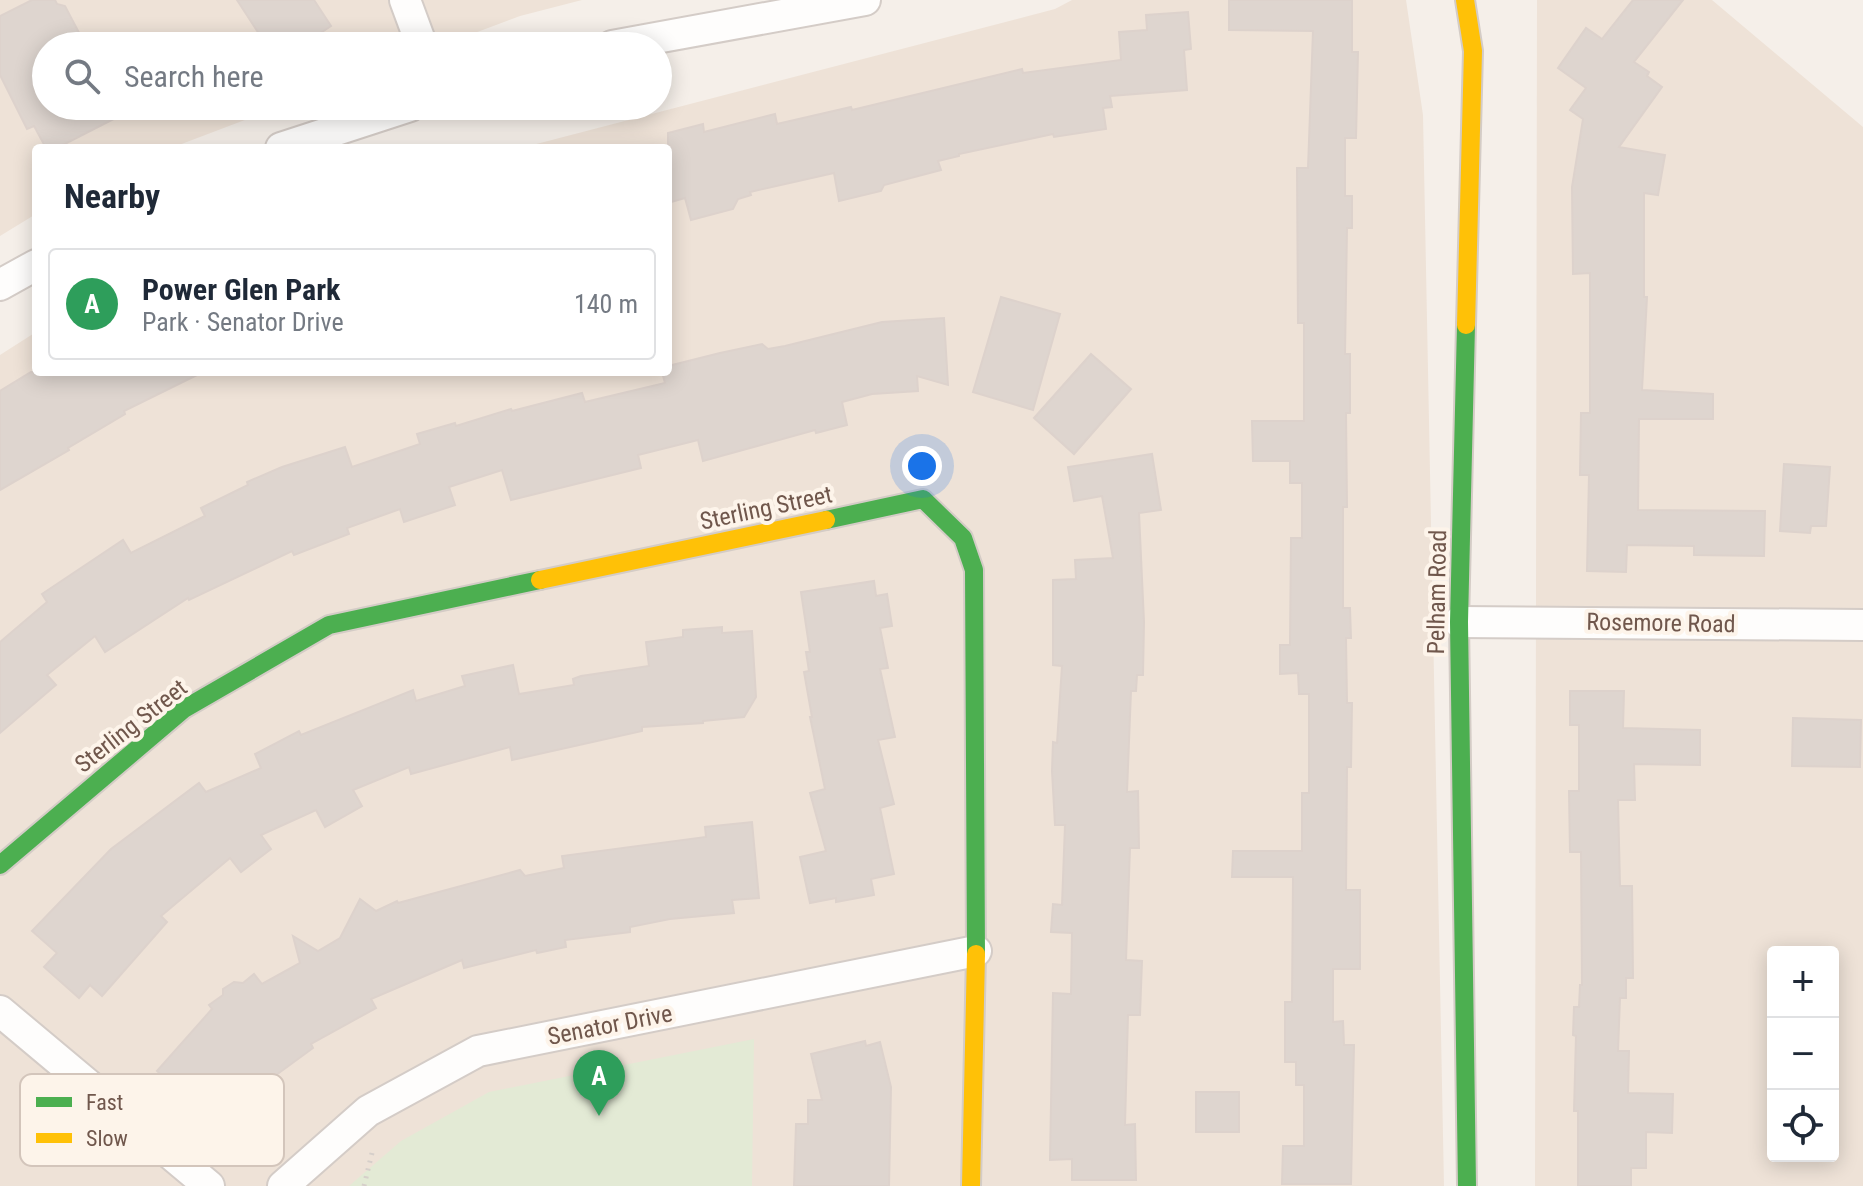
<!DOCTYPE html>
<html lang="en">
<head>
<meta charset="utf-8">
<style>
	body { margin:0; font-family:"Roboto Condensed",sans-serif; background:#f2f2f3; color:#1f2937 }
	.controls { position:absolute; right:24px; bottom:24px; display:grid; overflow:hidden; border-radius:8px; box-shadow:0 4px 20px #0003 }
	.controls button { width:72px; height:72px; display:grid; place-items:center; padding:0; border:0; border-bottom:2px solid #e0e1e3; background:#fff; color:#1f2937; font:40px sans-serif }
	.you { position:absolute; left:922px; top:466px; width:28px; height:28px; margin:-20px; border:6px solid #fff; border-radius:50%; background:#1a73e8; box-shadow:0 0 0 12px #1a73e833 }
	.badge { display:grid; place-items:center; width:52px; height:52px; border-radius:50%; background:#9f8c83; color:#fff; font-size:26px; font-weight:700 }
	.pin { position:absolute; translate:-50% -66px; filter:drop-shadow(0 2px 4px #0008) }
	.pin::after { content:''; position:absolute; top:42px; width:28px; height:24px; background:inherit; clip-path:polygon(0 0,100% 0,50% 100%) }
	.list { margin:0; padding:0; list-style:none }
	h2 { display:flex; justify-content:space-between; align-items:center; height:104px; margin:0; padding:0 32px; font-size:34px }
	h2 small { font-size:26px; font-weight:400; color:#747a83 }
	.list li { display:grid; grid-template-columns:52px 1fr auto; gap:24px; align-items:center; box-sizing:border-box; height:112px; margin:0 16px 16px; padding:0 16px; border:2px solid #e0e1e3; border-radius:8px }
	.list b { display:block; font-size:30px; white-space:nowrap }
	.list p { margin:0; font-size:26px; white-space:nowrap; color:#747a83 }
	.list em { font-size:26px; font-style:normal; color:#747a83 }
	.icon { flex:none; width:44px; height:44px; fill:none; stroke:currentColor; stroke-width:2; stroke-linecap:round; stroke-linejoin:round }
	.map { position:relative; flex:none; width:1863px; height:1186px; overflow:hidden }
	.search { position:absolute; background:#fff; box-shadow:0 4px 20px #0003; left:32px; top:32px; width:640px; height:88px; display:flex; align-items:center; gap:20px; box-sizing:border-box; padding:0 28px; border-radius:44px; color:#747a83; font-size:30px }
	.panel { position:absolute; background:#fff; box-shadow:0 4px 20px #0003; left:32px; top:144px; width:640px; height:232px; border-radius:8px }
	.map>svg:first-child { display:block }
</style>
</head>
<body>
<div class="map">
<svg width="1863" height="1186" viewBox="0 0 1863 1186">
	<rect width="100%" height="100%" fill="#f5efe9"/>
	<!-- residential -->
	<g fill="#eee2d7" fill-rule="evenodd">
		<path d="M0,0H582L520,16L440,46H46V106H282L171,148H36V214L0,236Z"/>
		<path d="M1072,0H1406L1423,115L1444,1186H0V355L36,332V372H668V148H521L1055,9Z"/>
		<path d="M1537,0H1712L1863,127V1186H1535ZM1773,952H1833V1156H1773Z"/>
	</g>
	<!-- green -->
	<path fill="#e3ead5" d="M754,1039L752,1186H349L401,1141L489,1092Z"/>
	<!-- building -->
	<g fill="#ded5cf" stroke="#ddd2cc" stroke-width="2">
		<path d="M32,0H55L57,4L65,6L86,46H46V106H139L57,148H46L34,126L27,129L0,75V16Z"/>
		<path d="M237,0H314L331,26L301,46H267Z"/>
		<path d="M1229,0H1352V52H1358L1356,138H1345V196H1352V228H1347L1345,354H1350V413H1346L1347,507H1343V608H1350L1351,638H1346L1347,703H1352L1351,767H1347L1346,890H1360V969H1333V1022L1343,1021L1344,1045H1354L1351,1184H1282L1283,1146H1304V1085H1296V1062H1285V1002H1292L1293,877H1232L1233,851H1302V793H1309V694H1299L1298,673L1280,674V645H1290L1291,538H1302V483H1290V461H1253L1252,421H1304V323H1298L1297,168H1308L1313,31L1229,30Z"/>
		<path d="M1633,0H1683L1634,62L1649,72L1647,76L1662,87L1619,147L1665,155L1658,195L1644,193V297H1647L1642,390L1713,394V419H1639L1638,510L1765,511L1764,556L1694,555V546L1627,545L1626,572L1587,571L1589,475H1580L1581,413H1590V273L1573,274L1572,187L1583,119L1570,110L1586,88L1558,68L1586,28L1602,39Z"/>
		<path d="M1188,12L1191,49L1184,50L1187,90L1110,96L1112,107L1103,108L1106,129L1054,137L1053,134L959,154V156L938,161L941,170L884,185L881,191L839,201L834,173L750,192L751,195L738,199L733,209L691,220L685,198L668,203V133L703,124L704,132L775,114L777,124L851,107L852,110L1022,69L1023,73L1121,60L1119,32L1147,30L1146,15Z"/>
		<path d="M1001,297L1060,314L1033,410L973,392Z"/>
		<path d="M944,318L948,385L917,376L918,391L872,394L842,402L847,425L816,433L815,430L703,461L698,440L638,455L641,468L511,500L502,470L449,487L455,505L404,522L400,509L347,528L349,534L294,555L292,551L189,600L188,598L105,652L95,636L47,675L56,685L0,733V642L47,602L42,594L123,540L131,553L205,516L201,508L248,485L247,482L282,467L345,447L352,467L420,444L417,434L455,423L456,426L511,409L512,411L582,393L585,402L665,383L662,372H668V366L720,353L762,344L768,349L785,346L882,322Z"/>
		<path d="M1091,354L1131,389L1074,454L1034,418Z"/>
		<path d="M31,372H203L124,411L125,414L68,448L69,450L0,490V391Z"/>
		<path d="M1152,454L1161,510L1139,513L1144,622L1143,675H1137L1136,691H1131L1127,792L1138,791L1139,848H1130L1126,960L1142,961L1140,1015H1128L1125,1125L1135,1124L1136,1180H1072V1159L1050,1160L1053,993L1071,994L1072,933L1051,932L1053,904L1062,905L1065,825H1055L1052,771L1053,742L1057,743L1062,666L1053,665V580L1076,579L1075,560L1113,558L1102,496L1074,501L1068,467Z"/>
		<path d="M1784,464L1830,467L1826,526H1811L1810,533L1780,531Z"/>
		<path d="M874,581L876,596L887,594L892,626L880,628L888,668L880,669L895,737L878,740L894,804L880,808L894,874L871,879L874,895L836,902V898L810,903L800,857L826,851L810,793L825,789L810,717H812L804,672L809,671L806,652H810L801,592Z"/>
		<path d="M722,627V633L752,631L756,697L744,717L703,721V723L642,727V731L512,760L510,747L411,774L409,767L353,790L362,806L325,827L316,810L261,835L271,849L241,872L230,858L161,916L167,922L102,996L90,985L79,998L44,967L57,953L32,931L111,849L199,783L206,792L261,768L255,754L299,731L301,735L413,690L416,701L465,686L462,676L513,665L519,694L574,685L573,679L581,676L649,666L646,642L683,637V630Z"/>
		<path d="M1570,691H1624L1623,728L1700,730V765L1634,764L1635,800H1618L1620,886H1632L1633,978H1626V998H1620L1618,1051H1629L1628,1093L1673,1094L1672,1133L1646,1132V1168H1631V1186H1578V1111H1574L1576,1036L1573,1035L1574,1007H1579L1580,985H1582L1581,852H1570L1569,791H1579V725H1570Z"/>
		<path d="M1793,718L1861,720L1860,767L1792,766Z"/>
		<path d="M752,822L759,898L732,900L734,913L670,919L630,927V932L565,940L566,947L537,953L536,950L464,968L462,960L371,999L376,1008L311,1044L313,1048L257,1089L262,1093L236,1121L222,1110L213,1121L157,1071L212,1009L209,1005L223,995V989L234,982L243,983L254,974L262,984L300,963L293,936L318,951L340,938L360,899L376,911L397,901L398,903L520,870L525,876L564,868L562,856L706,837L705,827Z"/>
		<path d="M865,1041L866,1046L880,1042L891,1087L889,1186H794L796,1124H808V1100H822L811,1054Z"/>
		<rect x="1196" y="1092" width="43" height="40"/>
	</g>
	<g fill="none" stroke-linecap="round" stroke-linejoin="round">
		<!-- street casing -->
		<g stroke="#d4ccc7" stroke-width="34">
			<g id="street">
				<path d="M405,0L422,46"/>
				<path d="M612,46L865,0"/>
				<path d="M281,148L410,106"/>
				<path d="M0,285L36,265"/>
				<path d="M1459,622L1863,625"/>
				<path d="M0,1011L209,1186"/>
				<path d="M283,1186L368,1111L478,1051L976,951"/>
			</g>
		</g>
		<!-- fast casing -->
		<g stroke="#d4ccc6" stroke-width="22">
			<g id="fast">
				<path d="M1466,325L1459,622L1467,1186"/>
				<path d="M826,520L923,499L963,538L974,570L976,954"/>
				<path d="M0,865L184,709L329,625L540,580"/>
			</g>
		</g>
		<!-- slow casing -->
		<g stroke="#d4ccc6" stroke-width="22">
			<g id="slow">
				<path d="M1465,0L1473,51L1466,325"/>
				<path d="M540,580L826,520"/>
				<path d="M971,1186L976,954"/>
			</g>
		</g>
		<!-- path -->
		<path stroke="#d6cfca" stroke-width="5" stroke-dasharray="2 6" stroke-linecap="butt" d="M364,1186L372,1153"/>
		<!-- street -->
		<use href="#street" stroke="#fefdfc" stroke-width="30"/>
		<!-- fast -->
		<use href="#fast" stroke="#4caf50" stroke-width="18"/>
		<!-- slow -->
		<use href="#slow" stroke="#ffc107" stroke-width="18"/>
	</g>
	<g text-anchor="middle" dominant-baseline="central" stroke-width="8" stroke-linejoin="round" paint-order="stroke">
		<!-- street labels -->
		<g font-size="24" fill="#70574c" stroke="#fdf4ea">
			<text transform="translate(766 508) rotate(-12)">Sterling Street</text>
			<text transform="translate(1437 592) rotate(-89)">Pelham Road</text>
			<text transform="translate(1661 623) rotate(1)">Rosemore Road</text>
			<text transform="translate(131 726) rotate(-38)">Sterling Street</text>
			<text transform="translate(610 1025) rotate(-11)">Senator Drive</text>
		</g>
	</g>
	<!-- legend -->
	<rect x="20" y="1074" width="264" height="92" rx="12" fill="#fdf4ea" stroke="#d3c5bb" stroke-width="2"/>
	<rect x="36" y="1097" width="36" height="10" fill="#4caf50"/>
	<rect x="36" y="1133" width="36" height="10" fill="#ffc107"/>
	<g font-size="22" fill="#70574c">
		<text x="86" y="1110">Fast</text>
		<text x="86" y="1146">Slow</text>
	</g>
</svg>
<div class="controls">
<button>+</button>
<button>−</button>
<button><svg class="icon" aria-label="locate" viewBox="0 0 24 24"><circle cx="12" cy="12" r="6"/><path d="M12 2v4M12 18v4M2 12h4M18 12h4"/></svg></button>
</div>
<div class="you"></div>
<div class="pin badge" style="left:599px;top:1116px;background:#2e9e5b">A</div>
<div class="search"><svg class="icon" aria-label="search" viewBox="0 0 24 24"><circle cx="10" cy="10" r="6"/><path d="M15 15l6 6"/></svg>Search here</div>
<section class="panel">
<h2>Nearby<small></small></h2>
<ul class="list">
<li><span class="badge" style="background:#2e9e5b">A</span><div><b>Power Glen Park</b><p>Park · Senator Drive</p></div><em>140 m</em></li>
</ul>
</section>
</div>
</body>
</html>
